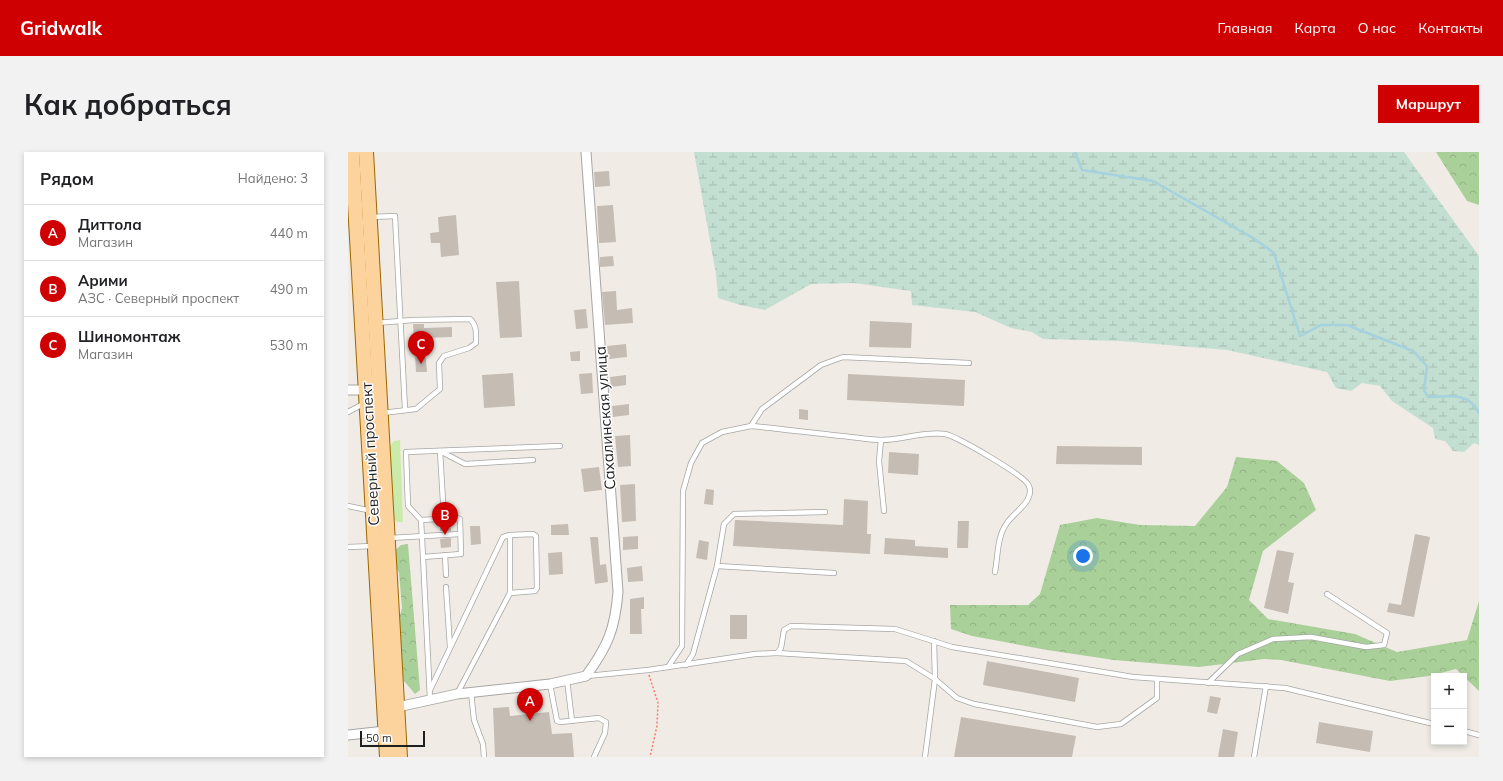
<!DOCTYPE html>
<html lang="ru">
<head>
<meta charset="utf-8">
<style>
	body { margin:0; font-family:Mulish,sans-serif; background:#f2f2f2; color:#202124 }
	.controls { position:absolute; right:12px; bottom:12px; display:grid; overflow:hidden; border-radius:0px; box-shadow:0 2px 6px #0003 }
	.controls button { width:36px; height:36px; display:grid; place-items:center; padding:0; border:0; border-bottom:1px solid #e0e0e0; background:#fff; color:#202124; font:20px sans-serif }
	.scale { position:absolute; left:12px; bottom:10px; width:65px; box-sizing:border-box; padding-left:4px; border:2px solid #1f1f1f; border-top:0; font-size:11px; line-height:14px; white-space:nowrap; color:#1f1f1f; -webkit-text-stroke:3px #fff; paint-order:stroke }
	.you { position:absolute; left:735px; top:404px; width:14px; height:14px; margin:-10px; border:3px solid #fff; border-radius:50%; background:#1a73e8; box-shadow:0 0 0 6px #1a73e833 }
	.badge { display:grid; place-items:center; width:26px; height:26px; border-radius:50%; background:#ce0001; color:#fff; font-size:13px; font-weight:700 }
	.pin { position:absolute; translate:-50% -33px; filter:drop-shadow(0 1px 2px #0008) }
	.pin::after { content:''; position:absolute; top:21px; width:14px; height:12px; background:inherit; clip-path:polygon(0 0,100% 0,50% 100%) }
	.list { margin:0; padding:0; list-style:none }
	h2 { display:flex; justify-content:space-between; align-items:center; height:52px; margin:0; padding:0 16px; font-size:17px }
	h2 small { font-size:13px; font-weight:400; color:#757577 }
	.list li { display:grid; grid-template-columns:26px 1fr auto; gap:12px; align-items:center; box-sizing:border-box; height:56px; padding:0 16px; border-top:1px solid #e0e0e0 }
	.list b { display:block; font-size:15px; white-space:nowrap }
	.list p { margin:0; font-size:13px; white-space:nowrap; color:#757577 }
	.list em { font-size:13px; font-style:normal; color:#757577 }
	.map { position:relative; flex:none; width:1131px; height:605px; overflow:hidden; border-radius:0px }
	header { display:flex; align-items:center; gap:24px; box-sizing:border-box; height:56px; padding:0 20px; background:#ce0001; color:#fff }
	header strong { font-size:19px }
	nav { display:flex; gap:22px; margin-inline-start:auto; font-size:14px }
	.intro { display:flex; align-items:center; justify-content:space-between; box-sizing:border-box; height:96px; padding:0 24px }
	h1 { margin:0; font-size:28px }
	.button { padding:10px 18px; border-radius:0px; background:#ce0001; color:#fff; font-size:14px; font-weight:700 }
	main { display:flex; gap:24px; padding:0 24px }
	aside { flex:1; background:#fff; border-radius:0px; box-shadow:0 2px 6px #0003 }
	.map>svg:first-child { display:block }
</style>
</head>
<body>
<header>
<strong>Gridwalk</strong>
<nav><a>Главная</a><a>Карта</a><a>О нас</a><a>Контакты</a></nav>
</header>
<div class="intro"><h1>Как добраться</h1><a class="button">Маршрут</a></div>
<main>
<aside>
<h2>Рядом<small>Найдено: 3</small></h2>
<ul class="list">
<li><span class="badge">A</span><div><b>Диттола</b><p>Магазин</p></div><em>440 m</em></li>
<li><span class="badge">B</span><div><b>Арими</b><p>АЗС · Северный проспект</p></div><em>490 m</em></li>
<li><span class="badge">C</span><div><b>Шиномонтаж</b><p>Магазин</p></div><em>530 m</em></li>
</ul>
</aside>
<div class="map">
<svg width="1131" height="605" viewBox="0 0 1131 605">
	<defs>
		<pattern id="forest-crowns" width="20" height="18" patternUnits="userSpaceOnUse"><rect width="20" height="18" fill="#aad099"/><path d="M2 6a3 3 0 1 1 6 0M12 15a3 3 0 1 1 6 0" fill="none" stroke="#92b283"/></pattern>
		<pattern id="wetland-marsh" width="20" height="14" patternUnits="userSpaceOnUse"><rect width="20" height="14" fill="#c2dfd1"/><path d="M1 5h8M5 5V1M11 12h8M15 12V8" fill="none" stroke="#a6bfb3"/></pattern>
	</defs>
	<rect width="100%" height="100%" fill="#f0ece5"/>
	<!-- grass -->
	<path fill="#cbebab" d="M52,288L55,370H49L43,365L40,297L46,289Z"/>
	<!-- forest -->
	<g fill="url(#forest-crowns)">
		<path d="M1088,0H1131V53L1119,49Z"/>
		<path d="M888,305L929,309L956,331L968,358L915,399L901,448L920,467L1007,482L1049,500L1119,488L1131,449V539L1108,517L1081,524L1042,529L933,508L916,507L851,515L766,508L699,498L624,484L603,477L602,453H680L692,442L712,373L749,366L792,373L847,374L879,335Z"/>
		<path d="M60,392L72,538L67,542L56,529L53,518L50,470L54,456L51,421L45,408V400L53,393Z"/>
	</g>
	<!-- wetland -->
	<path fill="url(#wetland-marsh)" d="M346,0H1056L1131,104V293L1126,291L1116,300L1105,299L1097,289L1087,287L1085,276L1044,249L1032,234L1014,231L1003,239L988,236L979,220L879,198L772,189L695,187L684,180L663,176L627,160L564,153L563,139L506,131L463,132L417,158L392,153L370,146L368,122Z"/>
	<g fill="none" stroke-linecap="round" stroke-linejoin="round">
		<!-- stream -->
		<path stroke="#a5d2de" stroke-width="2.5" d="M727,0L734,18L805,29L905,86L926,101L952,184L973,173H999L1065,199L1079,214L1076,238L1080,245C1101,245 1120,239 1131,261"/>
	</g>
	<!-- building -->
	<g fill="#c5bcb4">
		<path d="M261,19L262,34L247,35L246,20Z"/>
		<path d="M265,53L268,90L251,91L249,54Z"/>
		<path d="M108,63L111,103L93,105L92,91H83L82,81L91,80L90,65Z"/>
		<path d="M265,104L266,114L252,115V105Z"/>
		<path d="M171,129L174,185L152,186L148,130Z"/>
		<path d="M268,139L269,158L284,156L285,171L257,173L254,140Z"/>
		<path d="M238,157L240,176L228,177L226,158Z"/>
		<path d="M522,169L564,171L563,196L521,195Z"/>
		<path d="M65,172H76V176L104,175V185L76,186L79,220H68Z"/>
		<path d="M278,192L279,205L261,207L259,194Z"/>
		<path d="M232,199V209H223L222,200Z"/>
		<path d="M165,221L167,254L136,256L134,223Z"/>
		<path d="M244,221L245,241L233,242L231,222Z"/>
		<path d="M500,222L617,228L616,254L499,248Z"/>
		<path d="M278,223V233L263,235L262,225Z"/>
		<path d="M281,252V263L265,265L264,254Z"/>
		<path d="M451,257L460,258V268L451,267Z"/>
		<path d="M282,283L283,314L270,315L267,284Z"/>
		<path d="M709,294L794,295V313L708,312Z"/>
		<path d="M541,300L571,302L570,323L540,321Z"/>
		<path d="M251,315L254,338L236,340L233,317Z"/>
		<path d="M287,332L288,369L274,370L272,333Z"/>
		<path d="M358,337L366,338L365,353L356,352Z"/>
		<path d="M496,347L520,349L519,382H523L522,402L385,394L387,368L495,373Z"/>
		<path d="M610,369H621L620,396H609Z"/>
		<path d="M220,372L221,383H203V373Z"/>
		<rect x="92" y="373" width="11" height="6"/>
		<path d="M122,374H132L133,392L123,393Z"/>
		<path d="M1067,382L1082,385L1066,465L1039,460L1041,451L1053,453Z"/>
		<path d="M290,384V397L275,398V385Z"/>
		<path d="M242,385H250L252,413L258,412L260,430L247,432Z"/>
		<path d="M103,386V395L93,396L92,387Z"/>
		<path d="M537,386L567,388V394L600,396V406L536,402Z"/>
		<path d="M351,388L361,390L359,408L348,406Z"/>
		<path d="M929,398L946,401L940,430L946,431L940,462L916,456Z"/>
		<path d="M214,400L215,422L201,423L200,401Z"/>
		<path d="M294,414L295,429L280,430L279,416Z"/>
		<path d="M296,445V457H293L294,482H282V447Z"/>
		<rect x="382" y="463" width="17" height="24"/>
		<path d="M639,509L731,526L727,550L635,533Z"/>
		<path d="M862,544L873,546L869,562L859,560Z"/>
		<path d="M161,555L162,564L201,560L204,582L224,581L226,605H147L145,556Z"/>
		<path d="M613,565L728,584L724,605H606Z"/>
		<path d="M971,570L1025,579L1022,600L968,591Z"/>
		<path d="M875,577L890,580L886,605H870Z"/>
	</g>
	<g fill="none" stroke-linecap="round" stroke-linejoin="round">
		<!-- lane casing -->
		<g stroke="#a6a6a6" stroke-width="6">
			<g id="lane">
				<path d="M24,65L47,64L57,257"/>
				<path d="M28,171L65,168L122,167C129,173 128,182 128,191L121,196L96,204L91,211L92,237L68,257L34,261"/>
				<path d="M0,260L17,251"/>
				<path d="M403,274C434,277 464,281 494,284C507,285 520,288 533,288C554,288 576,279 597,282C608,284 678,324 681,334C687,349 666,360 659,371C649,384 650,404 647,420"/>
				<path d="M533,288L531,309L536,359"/>
				<path d="M95,350L92,299L117,312L185,308"/>
				<path d="M0,354L24,359"/>
				<path d="M109,366L112,367L113,402L75,405L73,368Z"/>
				<path d="M73,368L60,354L58,300L212,294"/>
				<path d="M162,383L185,382L188,384L189,436L187,439L162,441"/>
				<path d="M42,386L112,382"/>
				<path d="M0,395L25,394"/>
				<path d="M97,403L98,423"/>
				<path d="M75,405L82,547"/>
				<path d="M369,414L486,421"/>
				<path d="M98,435L102,495"/>
				<path d="M429,501L558,509L587,527L609,546L626,552L749,575L773,572L809,546V528"/>
				<path d="M338,513L345,502L369,414L376,372L386,362L477,360"/>
				<path d="M320,515L334,494L335,339L343,311L354,291L374,280L403,274L414,257L473,213L495,205L621,211"/>
				<path d="M239,524L300,518L407,502L429,501L433,496L436,478L443,474L547,477L604,495L785,525L937,536L1086,572"/>
				<path d="M219,528L224,569"/>
				<path d="M860,531L890,502L925,487L963,485L1018,495L1036,493L1039,481L979,442"/>
				<path d="M202,532L209,569L212,570L251,566L258,570L257,581L246,605"/>
				<path d="M82,538L155,385L162,383V441L109,542"/>
				<path d="M123,540L126,568L135,592L136,605"/>
				<path d="M1116,579L1131,583"/>
				<path d="M577,605L587,527L586,489"/>
				<path d="M906,605L918,534"/>
			</g>
		</g>
		<!-- street casing -->
		<g stroke="#a6a6a6" stroke-width="11">
			<g id="street">
				<path d="M0,238H18"/>
				<path d="M45,556L109,542L202,532L238,524C260,494 267,477 270,440L238,0"/>
				<path d="M0,583L37,579"/>
			</g>
		</g>
		<!-- primary casing -->
		<g stroke="#9a6700" stroke-width="16">
			<g id="primary">
				<path d="M4,0L39,605"/>
				<path d="M18,0L52,605"/>
			</g>
		</g>
		<!-- path -->
		<path stroke="#fc796a" stroke-width="1.5" stroke-dasharray="2 2" stroke-linecap="butt" d="M301,523L310,551L309,574L302,605"/>
		<!-- lane -->
		<use href="#lane" stroke="#fff" stroke-width="4.5"/>
		<!-- street -->
		<use href="#street" stroke="#fff" stroke-width="9"/>
		<!-- primary -->
		<use href="#primary" stroke="#fdd39d" stroke-width="14"/>
	</g>
	<g text-anchor="middle" dominant-baseline="central" stroke-width="3" stroke-linejoin="round" paint-order="stroke">
		<!-- street labels -->
		<g font-size="15" fill="#1f1f1f" stroke="#fff">
			<text transform="translate(257 266) rotate(-94)">Сахалинская улица</text>
			<text transform="translate(22 302) rotate(-93)">Северный проспект</text>
		</g>
	</g>
</svg>
<div class="controls">
<button>+</button>
<button>−</button>
</div>
<div class="scale">50 m</div>
<div class="you"></div>
<div class="pin badge" style="left:182px;top:569px">A</div>
<div class="pin badge" style="left:97px;top:383px">B</div>
<div class="pin badge" style="left:73px;top:212px">C</div>
</div>
</main>
</body>
</html>
